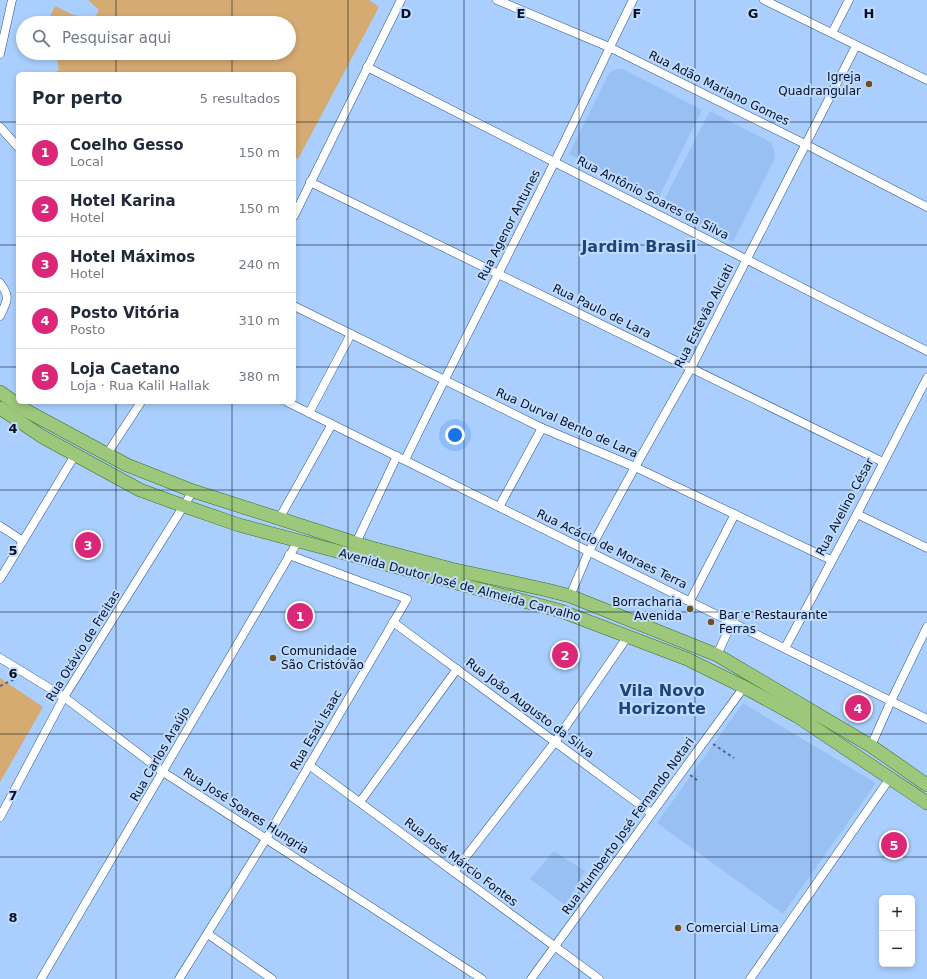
<!DOCTYPE html>
<html lang="pt">
<head>
<meta charset="utf-8">
<style>
	body { margin:0; font-family:"DejaVu Sans",sans-serif; background:#f6f6f7; color:#1f2937 }
	.controls { position:absolute; right:12px; bottom:12px; display:grid; overflow:hidden; border-radius:6px; box-shadow:0 2px 6px #0003 }
	.controls button { width:36px; height:36px; display:grid; place-items:center; padding:0; border:0; border-bottom:1px solid #e0e1e3; background:#fff; color:#1f2937; font:20px sans-serif }
	.you { position:absolute; left:455px; top:435px; width:14px; height:14px; margin:-10px; border:3px solid #fff; border-radius:50%; background:#1a73e8; box-shadow:0 0 0 6px #1a73e833 }
	.badge { display:grid; place-items:center; width:26px; height:26px; border-radius:50%; background:#db2777; color:#fff; font-size:13px; font-weight:700 }
	.pin { position:absolute; translate:-50% -50%; border:2px solid #fff; box-shadow:0 1px 4px #0006 }
	.list { margin:0; padding:0; list-style:none }
	h2 { display:flex; justify-content:space-between; align-items:center; height:52px; margin:0; padding:0 16px; font-size:17px }
	h2 small { font-size:13px; font-weight:400; color:#747a83 }
	.list li { display:grid; grid-template-columns:26px 1fr auto; gap:12px; align-items:center; box-sizing:border-box; height:56px; padding:0 16px; border-top:1px solid #e0e1e3 }
	.list b { display:block; font-size:15px; white-space:nowrap }
	.list p { margin:0; font-size:13px; white-space:nowrap; color:#747a83 }
	.list em { font-size:13px; font-style:normal; color:#747a83 }
	.icon { flex:none; width:22px; height:22px; fill:none; stroke:currentColor; stroke-width:2; stroke-linecap:round; stroke-linejoin:round }
	.map { position:relative; flex:none; width:927px; height:979px; overflow:hidden }
	.search { position:absolute; background:#fff; box-shadow:0 2px 6px #0003; left:16px; top:16px; width:280px; height:44px; display:flex; align-items:center; gap:10px; box-sizing:border-box; padding:0 14px; border-radius:22px; color:#747a83; font-size:15px }
	.panel { position:absolute; background:#fff; box-shadow:0 2px 6px #0003; left:16px; top:72px; width:280px; height:332px; border-radius:6px }
	.map>svg:first-child { display:block }
</style>
</head>
<body>
<div class="map">
<svg width="927" height="979" viewBox="0 0 927 979">
	<rect width="100%" height="100%" fill="#aacffe"/>
	<!-- built -->
	<g fill="#99c0f3">
		<path d="M617,69H623L702,110L659,197L569,154L609,73Z"/>
		<path d="M710,111L772,143L774,152L775,158L733,242L663,202Z"/>
		<path d="M743,703L876,783L783,914L657,823Z"/>
		<path d="M554,851L585,871L565,905L530,879Z"/>
	</g>
	<!-- green -->
	<g fill="#d5ab72">
		<path d="M88,0H369L379,7L298,159L294,157V74H53L59,70L56,53H289V23H47L55,6L71,14L93,20L99,10Z"/>
		<path d="M0,678L43,707L0,782Z"/>
	</g>
	<g fill="none" stroke-linecap="round" stroke-linejoin="round">
		<!-- minor casing -->
		<g stroke="#2b5588" stroke-width="9">
			<g id="minor">
				<path d="M497,0L609,47L805,144L927,207"/>
				<path d="M764,0L927,80"/>
				<path d="M832,33L849,0"/>
				<path d="M0,54L12,0"/>
				<path d="M367,67L927,351"/>
				<path d="M0,127L18,147"/>
				<path d="M310,182L883,462"/>
				<path d="M294,216L401,0"/>
				<path d="M0,283C11,297 7,301 0,316"/>
				<path d="M294,306L542,428L635,467L831,560"/>
				<path d="M287,402L927,719"/>
				<path d="M309,413L351,334"/>
				<path d="M107,454L141,402"/>
				<path d="M405,460C453,361 505,262 554,163C581,109 606,54 633,0"/>
				<path d="M499,507L542,428"/>
				<path d="M857,514L927,548"/>
				<path d="M279,519L332,424"/>
				<path d="M0,526L23,541"/>
				<path d="M356,543L397,456"/>
				<path d="M0,579L75,455"/>
				<path d="M570,596L589,551L635,467L691,368L856,46"/>
				<path d="M690,601L735,514"/>
				<path d="M393,622L651,813"/>
				<path d="M785,648L857,514L927,378"/>
				<path d="M717,655L732,622"/>
				<path d="M0,658L64,697L163,772L482,979"/>
				<path d="M871,746L891,701L927,627"/>
				<path d="M309,765L599,979"/>
				<path d="M360,802L457,669"/>
				<path d="M0,817L64,697L193,491"/>
				<path d="M454,872L555,742L628,636"/>
				<path d="M208,934L272,979"/>
				<path d="M41,979L298,541"/>
				<path d="M179,979L266,839L407,599L289,555"/>
				<path d="M531,979L744,687"/>
				<path d="M750,979L890,778"/>
			</g>
		</g>
		<!-- primary casing -->
		<g stroke="#3c6f23" stroke-width="14">
			<g id="primary">
				<path d="M0,392L25,410L127,465L193,491L368,547L451,569L547,590L570,596L717,655L871,746L927,785"/>
				<path d="M0,408L41,436L140,490L184,506L239,525L561,611L687,659L744,687L797,716L927,803"/>
			</g>
		</g>
		<!-- path -->
		<g stroke="#506889" stroke-width="2" stroke-dasharray="3 3" stroke-linecap="butt">
			<path d="M0,686L17,678"/>
			<path d="M713,744L734,758"/>
			<path d="M690,775L697,780"/>
		</g>
		<!-- minor -->
		<use href="#minor" stroke="#fff" stroke-width="8"/>
		<!-- primary -->
		<use href="#primary" stroke="#9dc77a" stroke-width="13"/>
	</g>
	<!-- grid -->
	<path fill="none" stroke="#021024" stroke-width="1" stroke-opacity="0.55" d="M116,0V23M232,0V23M348,0V979M464,0V979M579,0V979M695,0V979M811,0V979M116,53V74M232,53V74M0,122H18M294,122H927M0,245H18M294,245H927M0,367H18M294,367H927M116,402V979M232,402V979M0,490H927M0,612H927M0,734H927M0,857H927"/>
	<!-- markers -->
	<g fill="#6e5024" stroke="#c0dbff" stroke-width="1.5">
		<circle cx="869" cy="84" r="4"/>
		<circle cx="690" cy="609" r="4"/>
		<circle cx="711" cy="622" r="4"/>
		<circle cx="273" cy="658" r="4"/>
		<circle cx="678" cy="928" r="4"/>
	</g>
	<g text-anchor="middle" dominant-baseline="central" stroke-width="4" stroke-linejoin="round" paint-order="stroke">
		<!-- poi labels -->
		<g font-size="12" fill="#021024" stroke="#c0dbff" text-anchor="start">
			<text x="861" y="77" text-anchor="end">Igreja<tspan x="861" dy="14">Quadrangular</tspan></text>
			<text x="682" y="602" text-anchor="end">Borracharia<tspan x="682" dy="14">Avenida</tspan></text>
			<text x="719" y="615">Bar e Restaurante<tspan x="719" dy="14">Ferras</tspan></text>
			<text x="281" y="651">Comunidade<tspan x="281" dy="14">São Cristóvão</tspan></text>
			<text x="686" y="928">Comercial Lima</text>
		</g>
		<!-- street labels -->
		<g font-size="12" fill="#021024" stroke="#c0dbff">
			<text transform="translate(719 88) rotate(26)">Rua Adão Mariano Gomes</text>
			<text transform="translate(653 198) rotate(27)">Rua Antônio Soares da Silva</text>
			<text transform="translate(509 225) rotate(-63)">Rua Agenor Antunes</text>
			<text transform="translate(602 311) rotate(26)">Rua Paulo de Lara</text>
			<text transform="translate(704 316) rotate(-63)">Rua Estevão Alciati</text>
			<text transform="translate(567 423) rotate(24)">Rua Durval Bento de Lara</text>
			<text transform="translate(845 507) rotate(-62)">Rua Avelino César</text>
			<text transform="translate(612 549) rotate(26)">Rua Acácio de Moraes Terra</text>
			<text transform="translate(460 585) rotate(15)">Avenida Doutor José de Almeida Carvalho</text>
			<text transform="translate(83 646) rotate(-58)">Rua Otávio de Freitas</text>
			<text transform="translate(530 708) rotate(37)">Rua João Augusto da Silva</text>
			<text transform="translate(316 730) rotate(-60)">Rua Esaú Isaac</text>
			<text transform="translate(160 754) rotate(-60)">Rua Carlos Araújo</text>
			<text transform="translate(246 811) rotate(33)">Rua José Soares Hungria</text>
			<text transform="translate(628 826) rotate(-54)">Rua Humberto José Fernando Notari</text>
			<text transform="translate(461 862) rotate(37)">Rua José Márcio Fontes</text>
		</g>
		<!-- district labels -->
		<g font-size="16" font-weight="bold" fill="#1c4677" stroke="#c0dbff">
			<text x="639" y="246">Jardim Brasil</text>
			<text x="662" y="690">Vila Novo<tspan x="662" dy="18">Horizonte</tspan></text>
		</g>
	</g>
	<g font-size="13" text-anchor="middle" font-weight="bold" fill="#021024" stroke="#c0dbff" stroke-width="4" stroke-linejoin="round" paint-order="stroke">
		<text x="406" y="18">D</text>
		<text x="521" y="18">E</text>
		<text x="637" y="18">F</text>
		<text x="753" y="18">G</text>
		<text x="869" y="18">H</text>
		<text x="13" y="433">4</text>
		<text x="13" y="555">5</text>
		<text x="13" y="678">6</text>
		<text x="13" y="800">7</text>
		<text x="13" y="922">8</text>
	</g>
</svg>
<div class="controls">
<button>+</button>
<button>−</button>
</div>
<div class="you"></div>
<div class="pin badge" style="left:300px;top:616px">1</div>
<div class="pin badge" style="left:565px;top:655px">2</div>
<div class="pin badge" style="left:88px;top:545px">3</div>
<div class="pin badge" style="left:858px;top:708px">4</div>
<div class="pin badge" style="left:894px;top:845px">5</div>
<div class="search"><svg class="icon" aria-label="search" viewBox="0 0 24 24"><circle cx="10" cy="10" r="6"/><path d="M15 15l6 6"/></svg>Pesquisar aqui</div>
<section class="panel">
<h2>Por perto<small>5 resultados</small></h2>
<ul class="list">
<li><span class="badge">1</span><div><b>Coelho Gesso</b><p>Local</p></div><em>150 m</em></li>
<li><span class="badge">2</span><div><b>Hotel Karina</b><p>Hotel</p></div><em>150 m</em></li>
<li><span class="badge">3</span><div><b>Hotel Máximos</b><p>Hotel</p></div><em>240 m</em></li>
<li><span class="badge">4</span><div><b>Posto Vitória</b><p>Posto</p></div><em>310 m</em></li>
<li><span class="badge">5</span><div><b>Loja Caetano</b><p>Loja · Rua Kalil Hallak</p></div><em>380 m</em></li>
</ul>
</section>
</div>
</body>
</html>
